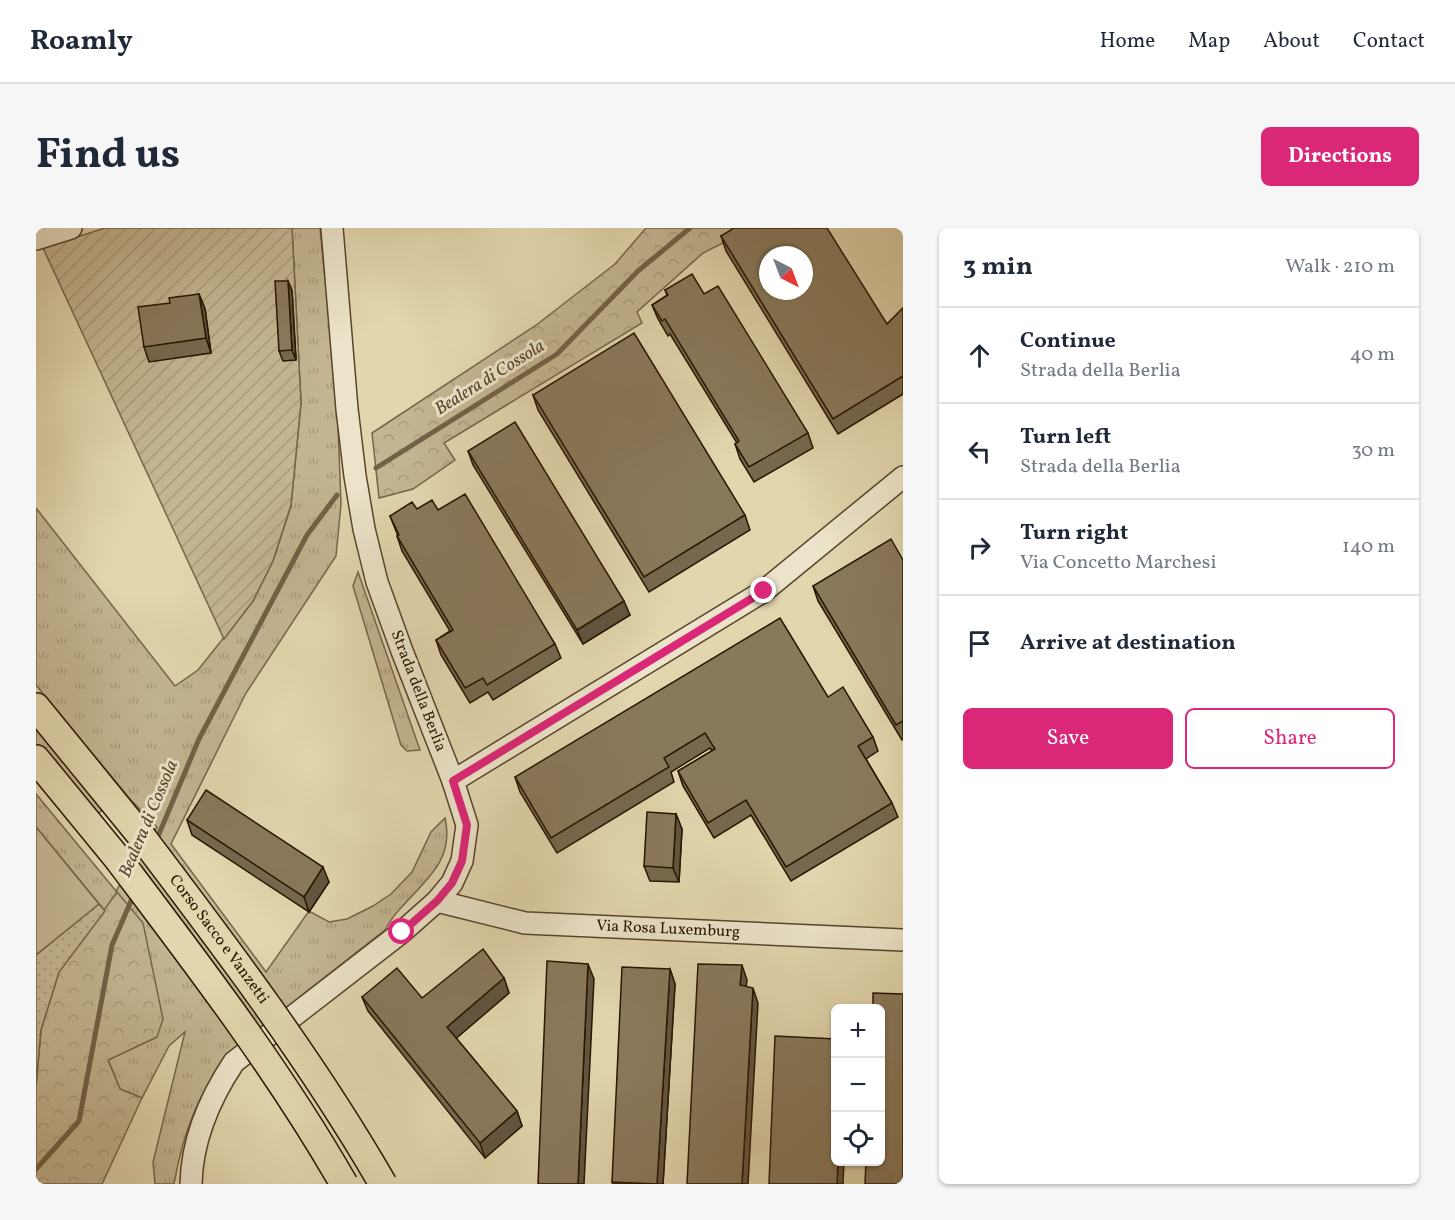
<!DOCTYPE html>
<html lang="en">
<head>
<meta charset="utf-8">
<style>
	body { margin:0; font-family:Vollkorn,serif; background:#f6f6f7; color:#1f2937 }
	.controls { position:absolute; right:18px; bottom:18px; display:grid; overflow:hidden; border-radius:9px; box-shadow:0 2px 4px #0004 }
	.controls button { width:54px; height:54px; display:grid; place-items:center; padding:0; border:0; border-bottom:2px solid #e0e1e3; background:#fff; color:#1f2937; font:30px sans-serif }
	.compass { position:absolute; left:723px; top:18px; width:54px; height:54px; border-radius:50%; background:#fff; box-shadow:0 2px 4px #0004; rotate:138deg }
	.stop { position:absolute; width:18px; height:18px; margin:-14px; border:4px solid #db2777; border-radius:50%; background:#fff }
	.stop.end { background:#db2777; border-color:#fff; box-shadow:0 2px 6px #0008 }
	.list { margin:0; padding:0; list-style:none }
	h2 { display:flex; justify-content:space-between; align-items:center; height:78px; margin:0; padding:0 24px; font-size:26px }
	h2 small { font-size:20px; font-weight:400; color:#747a83 }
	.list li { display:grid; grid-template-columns:39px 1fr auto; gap:18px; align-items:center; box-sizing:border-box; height:96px; padding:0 24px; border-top:2px solid #e0e1e3 }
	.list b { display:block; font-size:22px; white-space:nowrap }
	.list p { margin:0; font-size:20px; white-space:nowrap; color:#747a83 }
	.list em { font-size:20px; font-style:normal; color:#747a83 }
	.actions { display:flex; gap:12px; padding:18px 24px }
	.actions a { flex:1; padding:14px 0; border:2px solid #db2777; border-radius:9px; text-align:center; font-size:21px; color:#db2777 }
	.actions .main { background:#db2777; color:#fff }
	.icon { flex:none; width:33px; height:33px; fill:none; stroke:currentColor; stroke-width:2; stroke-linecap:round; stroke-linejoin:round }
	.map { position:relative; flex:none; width:867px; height:956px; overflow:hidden; border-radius:9px }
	header { display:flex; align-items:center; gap:36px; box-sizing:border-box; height:84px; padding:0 30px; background:#fff; border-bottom:2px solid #e0e1e3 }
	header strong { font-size:28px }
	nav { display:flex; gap:33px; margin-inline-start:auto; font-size:21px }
	.intro { display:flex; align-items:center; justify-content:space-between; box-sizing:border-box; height:144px; padding:0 36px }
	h1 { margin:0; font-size:42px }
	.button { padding:15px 27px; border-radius:9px; background:#db2777; color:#fff; font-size:21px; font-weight:700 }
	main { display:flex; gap:36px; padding:0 36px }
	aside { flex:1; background:#fff; border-radius:9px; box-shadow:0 2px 4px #0004 }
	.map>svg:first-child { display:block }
</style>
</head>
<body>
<header>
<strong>Roamly</strong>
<nav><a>Home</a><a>Map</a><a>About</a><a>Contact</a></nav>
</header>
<div class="intro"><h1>Find us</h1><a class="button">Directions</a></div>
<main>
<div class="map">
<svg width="867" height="956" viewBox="0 0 867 956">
	<defs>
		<pattern id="grass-tufts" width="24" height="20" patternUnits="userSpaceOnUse" patternTransform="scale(1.5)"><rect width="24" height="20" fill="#c3b591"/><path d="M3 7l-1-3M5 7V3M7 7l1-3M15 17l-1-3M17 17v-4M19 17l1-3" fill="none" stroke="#a89b7b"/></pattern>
		<pattern id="forest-crowns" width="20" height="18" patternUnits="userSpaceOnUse" patternTransform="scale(1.5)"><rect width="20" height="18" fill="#c3b591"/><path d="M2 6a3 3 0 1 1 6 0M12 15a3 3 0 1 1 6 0" fill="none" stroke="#a89b7b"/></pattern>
		<pattern id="park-dots" width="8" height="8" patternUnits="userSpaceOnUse" patternTransform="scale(1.5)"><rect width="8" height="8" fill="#c3b591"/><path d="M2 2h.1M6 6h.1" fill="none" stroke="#a89b7b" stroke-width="1.8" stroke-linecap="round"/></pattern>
		<pattern id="garden-furrows" width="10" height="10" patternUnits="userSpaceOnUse" patternTransform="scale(1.5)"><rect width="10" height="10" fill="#c3b591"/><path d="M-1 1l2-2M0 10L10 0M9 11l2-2" fill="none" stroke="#a89b7b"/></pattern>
	</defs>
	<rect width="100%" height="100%" fill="#e2d6ae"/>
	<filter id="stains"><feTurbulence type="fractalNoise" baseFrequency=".00333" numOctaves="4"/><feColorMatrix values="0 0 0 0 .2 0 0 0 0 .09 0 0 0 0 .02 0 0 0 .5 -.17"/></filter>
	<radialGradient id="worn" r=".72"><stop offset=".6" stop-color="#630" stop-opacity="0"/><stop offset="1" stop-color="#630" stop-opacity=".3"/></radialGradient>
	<!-- grass -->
	<g fill="url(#grass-tufts)" stroke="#766549" stroke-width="1.5">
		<path d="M256,0H284L301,172L305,276L300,328L210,465L135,616L230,744L273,683L293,694L311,691L337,678L355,666L376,644L395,604L409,590C419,633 388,653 363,682C357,688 353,695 349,702L196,822C163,862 147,905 138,956H119L117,934L149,804L133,818L106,870L84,861L72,832L121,809L81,664L69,683L0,599V566L80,663L121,599L94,571L0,457V280L139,458L162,442L217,373L237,333L255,278L265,175Z"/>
		<path d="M322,344L384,522L371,523L365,517L317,358Z"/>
		<path d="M0,498L67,581L59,589L0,516Z"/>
	</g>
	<!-- forest -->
	<g fill="url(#forest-crowns)" stroke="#766549" stroke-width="1.5">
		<path d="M610,0H716L667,25L601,84L606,95L408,215L419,232L377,261L343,270L336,205L499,98L579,36Z"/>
		<path d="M81,664L107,695L127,791L121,809L72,832L84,861L106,870L66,956H0V859L5,802L23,744Z"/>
	</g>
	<!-- park -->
	<path fill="url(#park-dots)" stroke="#766549" stroke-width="1.5" d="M63,676L69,683L23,744L5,802L0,858V727Z"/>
	<!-- garden -->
	<path fill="url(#garden-furrows)" stroke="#766549" stroke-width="1.5" d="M69,0H256L265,175L255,277L237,333L217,373L188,411L7,20Z"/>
	<!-- pitch -->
	<path fill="#c3b591" stroke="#766549" stroke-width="1.5" d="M0,599L63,676L0,727Z"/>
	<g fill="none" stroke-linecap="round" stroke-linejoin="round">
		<!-- stream -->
		<g stroke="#726145" stroke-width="5">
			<path d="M340,240L521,126L602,43L654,0"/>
			<path d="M120,613L163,511L271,307L301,267"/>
			<path d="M0,941L43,893L76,717L98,666"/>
		</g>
		<!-- minor casing -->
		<g stroke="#57452c" stroke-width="24">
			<g id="minor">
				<path d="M0,11L35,0"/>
				<path d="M417,553L728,363L867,249"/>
				<path id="s1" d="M401,673L489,695L867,712"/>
				<path d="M155,956C156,912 174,870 198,834L366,704L401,673L416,655L426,633L431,597L417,553L366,423L341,354L328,301L319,248L311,181L296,0"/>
			</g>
		</g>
		<!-- major casing -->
		<g stroke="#291501" stroke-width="30">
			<g id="major">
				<path d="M0,479L106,609"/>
				<path d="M0,531L82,631"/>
			</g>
		</g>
		<!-- minor -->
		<use href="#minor" stroke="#ece4ca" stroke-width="21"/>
		<!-- major -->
		<use href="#major" stroke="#e2d6ae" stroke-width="27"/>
		<!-- major-bridge casing -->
		<g stroke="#291501" stroke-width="30" stroke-linecap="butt">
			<g id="major-bridge">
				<path id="s2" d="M106,609C191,721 276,833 347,956"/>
				<path d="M82,631C162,737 242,841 308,956"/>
			</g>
		</g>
		<!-- major-bridge -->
		<use href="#major-bridge" stroke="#e2d6ae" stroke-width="27"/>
	</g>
	<!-- wall -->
	<g fill="#76684e" stroke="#291501" stroke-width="1.5">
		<path d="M685,8L851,96L867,80V166L802,206L690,23Z"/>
		<path d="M252,53L256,63L260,132L247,133L243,123Z"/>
		<path d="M629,62L668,66L772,205L777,220L718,254L704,231L699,216L701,215L634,106L632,108L622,91L616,77L631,67Z"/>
		<path d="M163,66L169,81L175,125L113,134L108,119L134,75Z"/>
		<path d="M497,167L709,287L714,302L613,364L502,182Z"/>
		<path d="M432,223L594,387L547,416L437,237Z"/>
		<path d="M381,281L402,282L519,416L525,430L457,472L452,464L434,475L405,427L400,412L414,403L366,323L361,308H362L354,288Z"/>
		<path d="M867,332V511L866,512L782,373L777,358Z"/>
		<path d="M792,469L837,509L842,523L830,531L856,575L862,589L755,653L715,587L678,610L647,558L642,543L676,523L674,520L635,544L638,554L521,625L484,564L479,549Z"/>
		<path d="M640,586L646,601L643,654L614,653L608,638Z"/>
		<path d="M151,592L293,654L273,684L156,607Z"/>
		<path d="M634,741L639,756L627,956H577L576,954Z"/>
		<path d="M468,750L473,765L420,810L481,883L486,898L449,930L332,783L326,769L386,770Z"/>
	</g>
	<!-- shaded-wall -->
	<g fill="#605540" stroke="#291501" stroke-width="1.5">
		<path d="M252,53L256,63L260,132L256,122Z"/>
		<path d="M163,66L169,81L175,125L170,110Z"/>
		<path d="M588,373L594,387L547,416L541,402Z"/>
		<path d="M640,586L646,601L643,654L637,640Z"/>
		<path d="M287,639L293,654L273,684L268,669Z"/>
		<path d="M552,736L558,751L548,956H542Z"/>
		<path d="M706,737L711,752L709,771L704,757Z"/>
		<path d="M634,741L639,756L627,956H621Z"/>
		<path d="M468,750L473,765L416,814L411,799Z"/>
		<path d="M717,760L722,775L712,956H706Z"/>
		<path d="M481,883L486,898L449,930L444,915Z"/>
		<path d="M802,933H808L807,956H801Z"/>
	</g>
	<!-- building -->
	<g fill="#89795b" stroke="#291501" stroke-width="1.5" fill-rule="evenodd">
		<path d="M698,0H791L851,96L867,80V148L797,191L685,8ZM732,27H768V63H732Z"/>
		<path d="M656,46L668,66L682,58L772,205L713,239L699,216L703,213L629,91L626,93L616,77L632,67L629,62Z"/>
		<path d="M239,53H252L256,122L243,123Z"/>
		<path d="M163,66L170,110L108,119L102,79L134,75L133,70Z"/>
		<path d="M598,105L709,287L608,349L497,167Z"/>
		<path d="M479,194L588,373L541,402L432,223Z"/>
		<path d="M429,266L519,416L451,457L447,450L429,460L400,412L417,402L361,308L363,307L354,288L376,274L381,281L396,272L402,282Z"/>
		<path d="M855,311L867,332V493L860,497L777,358Z"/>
		<path d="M744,390L792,469L807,459L837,509L822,518L856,575L750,639L710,572L672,595L642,543L679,521L669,505L628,530L633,539L515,610L479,549Z"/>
		<path d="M170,562L287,639L268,669L151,592Z"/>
		<path d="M611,584L640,586L637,640L608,638Z"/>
		<path d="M447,721L468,750L411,799L481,883L444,915L326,769L361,740L386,770Z"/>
		<path d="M511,733L552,736L542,956H502Z"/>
		<path d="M662,736L706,737L704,757L717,760L706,956H651Z"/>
		<path d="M586,739L634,741L621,956L576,954Z"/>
		<path d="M837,765L867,766V953L863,956H829L830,933H844V780H837Z"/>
		<path d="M739,808L800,811V933H802L801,956H733Z"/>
	</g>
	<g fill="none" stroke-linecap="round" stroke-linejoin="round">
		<!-- route -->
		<path stroke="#db2777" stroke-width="8" d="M366,704L401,673L416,655L426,633L431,597L417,553L728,363"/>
	</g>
	<g text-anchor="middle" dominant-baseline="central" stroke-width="6" stroke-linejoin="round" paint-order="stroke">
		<!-- street labels -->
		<g font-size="16" fill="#291501" stroke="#ece4ca">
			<text transform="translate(382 463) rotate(69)">Strada della Berlia</text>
			<text stroke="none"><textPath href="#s1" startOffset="234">Via Rosa Luxemburg</textPath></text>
			<text stroke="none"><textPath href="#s2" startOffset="128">Corso Sacco e Vanzetti</textPath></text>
		</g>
		<!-- water labels -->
		<g font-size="18" font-style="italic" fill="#5a482f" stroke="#ece4ca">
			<text transform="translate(454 150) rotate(-32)">Bealera di Cossola</text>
			<text transform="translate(113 591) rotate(-67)">Bealera di Cossola</text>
		</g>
	</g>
	<rect width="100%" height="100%" filter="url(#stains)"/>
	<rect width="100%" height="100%" fill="url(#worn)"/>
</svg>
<div class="controls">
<button>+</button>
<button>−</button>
<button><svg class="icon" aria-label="locate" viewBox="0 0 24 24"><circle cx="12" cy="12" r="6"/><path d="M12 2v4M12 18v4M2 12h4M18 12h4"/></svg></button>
</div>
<svg class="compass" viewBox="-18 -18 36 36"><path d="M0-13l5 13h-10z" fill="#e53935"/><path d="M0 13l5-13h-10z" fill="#747a83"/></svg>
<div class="stop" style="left:366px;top:704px"></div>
<div class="stop end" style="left:728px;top:363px"></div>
</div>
<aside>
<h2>3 min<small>Walk · 210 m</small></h2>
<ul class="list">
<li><svg class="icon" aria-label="ahead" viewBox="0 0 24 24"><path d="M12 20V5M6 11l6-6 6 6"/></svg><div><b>Continue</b><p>Strada della Berlia</p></div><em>40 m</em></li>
<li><svg class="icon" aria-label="left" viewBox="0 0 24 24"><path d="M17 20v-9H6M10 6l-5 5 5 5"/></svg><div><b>Turn left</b><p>Strada della Berlia</p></div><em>30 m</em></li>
<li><svg class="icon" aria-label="right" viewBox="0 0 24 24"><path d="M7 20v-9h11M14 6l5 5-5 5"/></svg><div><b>Turn right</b><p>Via Concetto Marchesi</p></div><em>140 m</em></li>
<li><svg class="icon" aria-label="arrive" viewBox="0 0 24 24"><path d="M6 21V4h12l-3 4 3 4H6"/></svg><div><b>Arrive at destination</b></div></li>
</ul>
<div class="actions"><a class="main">Save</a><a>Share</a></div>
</aside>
</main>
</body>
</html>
